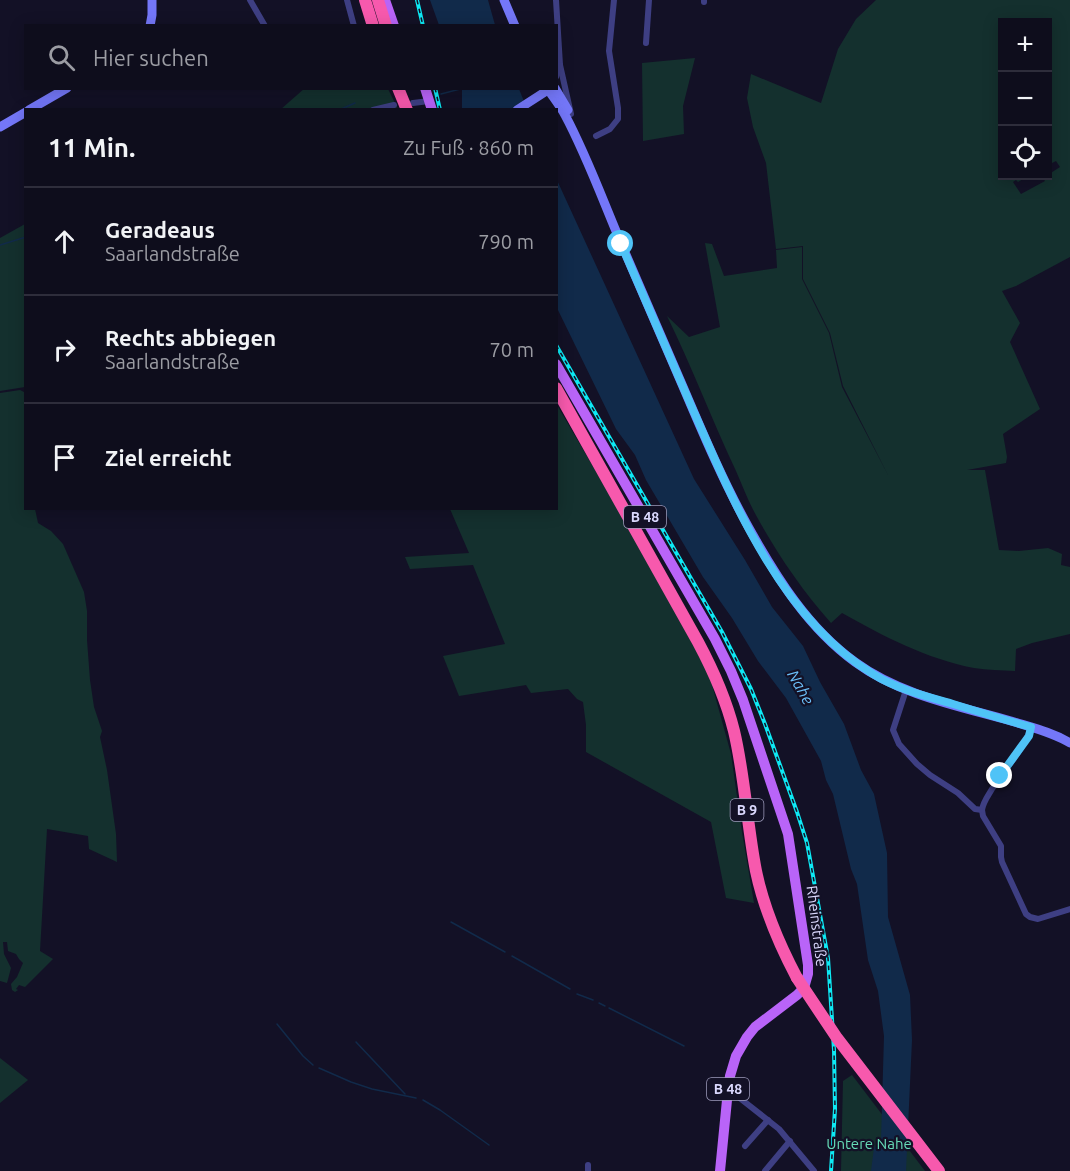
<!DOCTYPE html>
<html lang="de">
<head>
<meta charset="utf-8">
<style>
	body { margin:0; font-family:Ubuntu,sans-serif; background:#171625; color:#f1f3f6 }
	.controls { position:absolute; right:18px; top:18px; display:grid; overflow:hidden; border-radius:0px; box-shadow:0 3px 15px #0003 }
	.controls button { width:54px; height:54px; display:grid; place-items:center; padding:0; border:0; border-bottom:2px solid #2e2d3b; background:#0e0d1c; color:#f1f3f6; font:30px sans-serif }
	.stop { position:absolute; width:18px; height:18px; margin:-14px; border:4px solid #4fc3f7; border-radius:50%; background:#fff }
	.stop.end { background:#4fc3f7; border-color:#fff; box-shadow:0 2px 6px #0008 }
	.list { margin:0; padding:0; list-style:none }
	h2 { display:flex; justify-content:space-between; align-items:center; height:78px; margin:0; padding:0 24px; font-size:26px }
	h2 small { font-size:20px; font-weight:400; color:#9b9ca3 }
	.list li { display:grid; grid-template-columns:39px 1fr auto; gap:18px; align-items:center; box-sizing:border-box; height:108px; padding:0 24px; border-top:2px solid #2e2d3b }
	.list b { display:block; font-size:22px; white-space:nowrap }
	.list p { margin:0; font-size:20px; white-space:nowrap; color:#9b9ca3 }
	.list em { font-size:20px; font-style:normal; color:#9b9ca3 }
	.icon { flex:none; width:33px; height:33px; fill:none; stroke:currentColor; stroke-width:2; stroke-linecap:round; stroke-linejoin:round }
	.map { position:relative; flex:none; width:1070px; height:1171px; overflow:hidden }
	.search { position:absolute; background:#0e0d1c; box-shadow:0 3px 15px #0003; left:24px; top:24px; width:534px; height:66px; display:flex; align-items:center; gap:15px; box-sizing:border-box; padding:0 21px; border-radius:0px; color:#9b9ca3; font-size:22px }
	.panel { position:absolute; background:#0e0d1c; box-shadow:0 3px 15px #0003; left:24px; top:108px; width:534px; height:402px; border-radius:0px }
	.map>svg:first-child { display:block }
</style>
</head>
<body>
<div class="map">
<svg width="1070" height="1171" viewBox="0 0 1070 1171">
	<rect width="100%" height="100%" fill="#131126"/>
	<!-- green -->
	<g fill="#14302e" fill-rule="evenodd">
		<path d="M876,0H1070V257L1016,286L1002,291L1020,323L1010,342L1040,409L1003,434L1007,457L1006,463L967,470H985L999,550L1019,551L1048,548L1062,554L1061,565L1070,567V634L1032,643L1016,649L1015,671C1002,670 987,670 974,668C927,659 883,636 842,613L831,623C802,590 778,555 757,517C749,503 743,487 736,471C712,420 692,367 667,316L689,337L720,327L705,243L712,244L724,276L777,268L776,250L802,247V279L829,333L842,387L889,477L843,386L830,333L803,279V246L776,249L766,163L753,127L747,98L751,74L821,103L838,49L856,19ZM1002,22H1048V165L1056,161L1060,167L1043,178L1045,181L1021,194L1013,182L1016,180L1018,182L1028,176H1002Z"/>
		<path d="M695,58L683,106L684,134L643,141L642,63Z"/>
		<path d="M305,88L388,89L398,109L280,110Z"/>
		<path d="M25,224V387L0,391V238Z"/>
		<path d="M20,390L26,393V508L35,509L38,523L51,531L63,544L84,592L87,611V640L90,680L94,707L102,731L100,737L107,770L116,834L117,862L89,849L88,836L47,829L40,951L53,959L25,987L19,985L16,989L18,990L15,992L12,990L11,984L17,977L23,963L19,959L16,954L8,951L7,942H3L4,954L11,968L7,983L0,981V393Z"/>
		<path d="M557,405L619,511L709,674L731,754L742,832L754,903L726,898L711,822L586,752V725L583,702L577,699L568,689L531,693L526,685L459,696L443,656L505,644L473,565L410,569L405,557L469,553L450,509L556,508Z"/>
		<path d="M0,1058L28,1080L0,1103Z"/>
		<path d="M852,1075L925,1171H841L843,1081Z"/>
	</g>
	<!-- water -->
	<g fill="#112a4a">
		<path d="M430,0H488L495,25H439Z"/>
		<path d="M462,88L519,89L527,109L462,110Z"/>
		<path d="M556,178L694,479L745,560L772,607L803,646L820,682L844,724L861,770L874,794L887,853L888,917L910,995L912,1040L906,1171H871L874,1148L881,1140L884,1036L878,991L868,960L857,884L851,869L833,794L826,780L821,761L786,698L758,661L732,618L703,577L646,480L635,455L616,429L557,308Z"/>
	</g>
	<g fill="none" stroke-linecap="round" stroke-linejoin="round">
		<!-- stream -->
		<g stroke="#112a4a" stroke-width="1.5">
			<path d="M441,94L464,88"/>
			<path d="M339,110L355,103"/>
			<path d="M0,245L26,237"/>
			<path d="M451,922L505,952"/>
			<path d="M512,956L570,989"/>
			<path d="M577,994L593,1000"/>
			<path d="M599,1003L605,1006"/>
			<path d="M609,1008L684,1046"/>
			<path d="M277,1024L303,1056L313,1065"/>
			<path d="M356,1042L405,1094"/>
			<path d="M319,1068L351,1082L372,1089L416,1098"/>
			<path d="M423,1100L440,1110L489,1145"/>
		</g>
		<!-- street -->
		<g stroke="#3e3f83" stroke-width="6">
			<path d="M250,0L265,26"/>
			<path d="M347,0L354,26"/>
			<path d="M556,0L560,65L571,114"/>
			<path d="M704,2V0"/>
			<path d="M646,43L649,0"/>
			<path d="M556,77L560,65"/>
			<path d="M413,103L429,101"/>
			<path d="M373,110L394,105"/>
			<path d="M596,136L610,129L618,119V108L609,51L614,0"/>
			<path d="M906,690L893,730L899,744L917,764L930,775L958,793L975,809L982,810L983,816L1001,846V857L1002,862L1026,914L1030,917L1038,919L1070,909"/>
			<path d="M982,810C983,802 988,796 992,789C1004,770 1025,748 1031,727"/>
			<path d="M728,1090L732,1092L779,1129L814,1171"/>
			<path d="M745,1146L768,1120"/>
			<path d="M588,1165V1171"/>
			<path d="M765,1171L790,1141"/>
		</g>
		<!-- secondary -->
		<g stroke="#7477f8" stroke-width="9">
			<path d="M504,0L515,26"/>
			<path d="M150,26L152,15V0"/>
			<path d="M547,88C553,97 560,106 565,115C587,156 603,201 621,243C642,292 663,340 684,389C704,436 724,483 749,528C777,578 808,628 855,662C900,695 958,706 1011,721C1030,727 1052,732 1070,743"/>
			<path d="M555,88L568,110"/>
			<path d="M29,110L67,88"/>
			<path d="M517,110L551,88"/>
			<path d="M0,127L26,112"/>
		</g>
		<!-- primary -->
		<g stroke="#b964f8" stroke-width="10">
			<path d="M385,0L394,26"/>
			<path d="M425,88L432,110"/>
			<path d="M556,364L715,639L731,671L743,700L788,834L808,965V974L804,988L797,995L755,1027L747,1037L736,1056L730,1076L728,1090L720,1171"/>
		</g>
		<!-- highway -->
		<g stroke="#f759ad" stroke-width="12">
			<path d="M365,0L373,26"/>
			<path d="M378,0L386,26"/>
			<path d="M398,88L407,110"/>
			<path d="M556,388L698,642C713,670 726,699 734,731C745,777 747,825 756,871C764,909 779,944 797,978"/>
		</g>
		<!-- rail casing -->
		<g stroke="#0de9f4" stroke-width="4">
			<g id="rail">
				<path d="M417,0L423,26"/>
				<path d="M435,88L440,110"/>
				<path d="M556,345L722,632L751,689L765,724L797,812L807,843L828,958L834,1050L835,1109L831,1171"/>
			</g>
		</g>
		<!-- rail -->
		<use href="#rail" stroke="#131126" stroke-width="1.5" stroke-dasharray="4.5" stroke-linecap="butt"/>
		<!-- highway-bridge -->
		<path stroke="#f759ad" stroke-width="12" d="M797,978L837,1038L939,1171"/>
	</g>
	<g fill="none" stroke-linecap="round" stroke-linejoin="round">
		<!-- route -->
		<path stroke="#4fc3f7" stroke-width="8" d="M621,244C644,297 667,350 690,403C731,497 781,619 873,674C897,689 925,696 953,704C979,712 1005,720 1031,727L1029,736L1000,776"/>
	</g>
	<g text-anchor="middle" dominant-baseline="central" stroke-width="4.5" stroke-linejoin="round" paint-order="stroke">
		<!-- shield labels -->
		<g fill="#131126" stroke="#9e9cbc" stroke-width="1.5">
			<rect x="624" y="506" width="42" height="22" rx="4.5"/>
			<rect x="730.5" y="799" width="33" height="22" rx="4.5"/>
			<rect x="707" y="1078" width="42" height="22" rx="4.5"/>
		</g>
		<g font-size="14" font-weight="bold" fill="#dad8fd">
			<text x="645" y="517">B 48</text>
			<text x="747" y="810">B 9</text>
			<text x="728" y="1089">B 48</text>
		</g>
		<!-- street labels -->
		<g font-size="15" fill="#dad8fd" stroke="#131126">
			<text transform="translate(817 926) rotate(83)">Rheinstraße</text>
		</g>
		<!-- park labels -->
		<g font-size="15" fill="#66dbb7" stroke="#131126">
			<text x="869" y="1143">Untere Nahe</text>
		</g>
		<!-- water labels -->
		<g font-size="16" font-style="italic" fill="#6bbef8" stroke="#131126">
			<text transform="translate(801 687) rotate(61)">Nahe</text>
		</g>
	</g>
</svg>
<div class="controls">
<button>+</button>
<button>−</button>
<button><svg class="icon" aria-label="locate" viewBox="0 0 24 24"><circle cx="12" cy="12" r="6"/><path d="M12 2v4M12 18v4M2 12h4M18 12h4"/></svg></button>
</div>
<div class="stop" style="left:621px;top:244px"></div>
<div class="stop end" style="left:1000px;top:776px"></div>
<div class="search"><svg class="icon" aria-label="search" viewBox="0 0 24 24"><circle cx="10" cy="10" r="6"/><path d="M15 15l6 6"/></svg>Hier suchen</div>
<section class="panel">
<h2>11 Min.<small>Zu Fuß · 860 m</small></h2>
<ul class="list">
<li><svg class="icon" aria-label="ahead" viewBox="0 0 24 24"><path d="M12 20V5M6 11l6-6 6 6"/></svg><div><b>Geradeaus</b><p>Saarlandstraße</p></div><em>790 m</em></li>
<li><svg class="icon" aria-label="right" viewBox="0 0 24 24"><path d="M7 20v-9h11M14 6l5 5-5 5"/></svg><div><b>Rechts abbiegen</b><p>Saarlandstraße</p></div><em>70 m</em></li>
<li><svg class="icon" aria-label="arrive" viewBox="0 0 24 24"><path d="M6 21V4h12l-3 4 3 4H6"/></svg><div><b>Ziel erreicht</b></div></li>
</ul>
</section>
</div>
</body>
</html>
